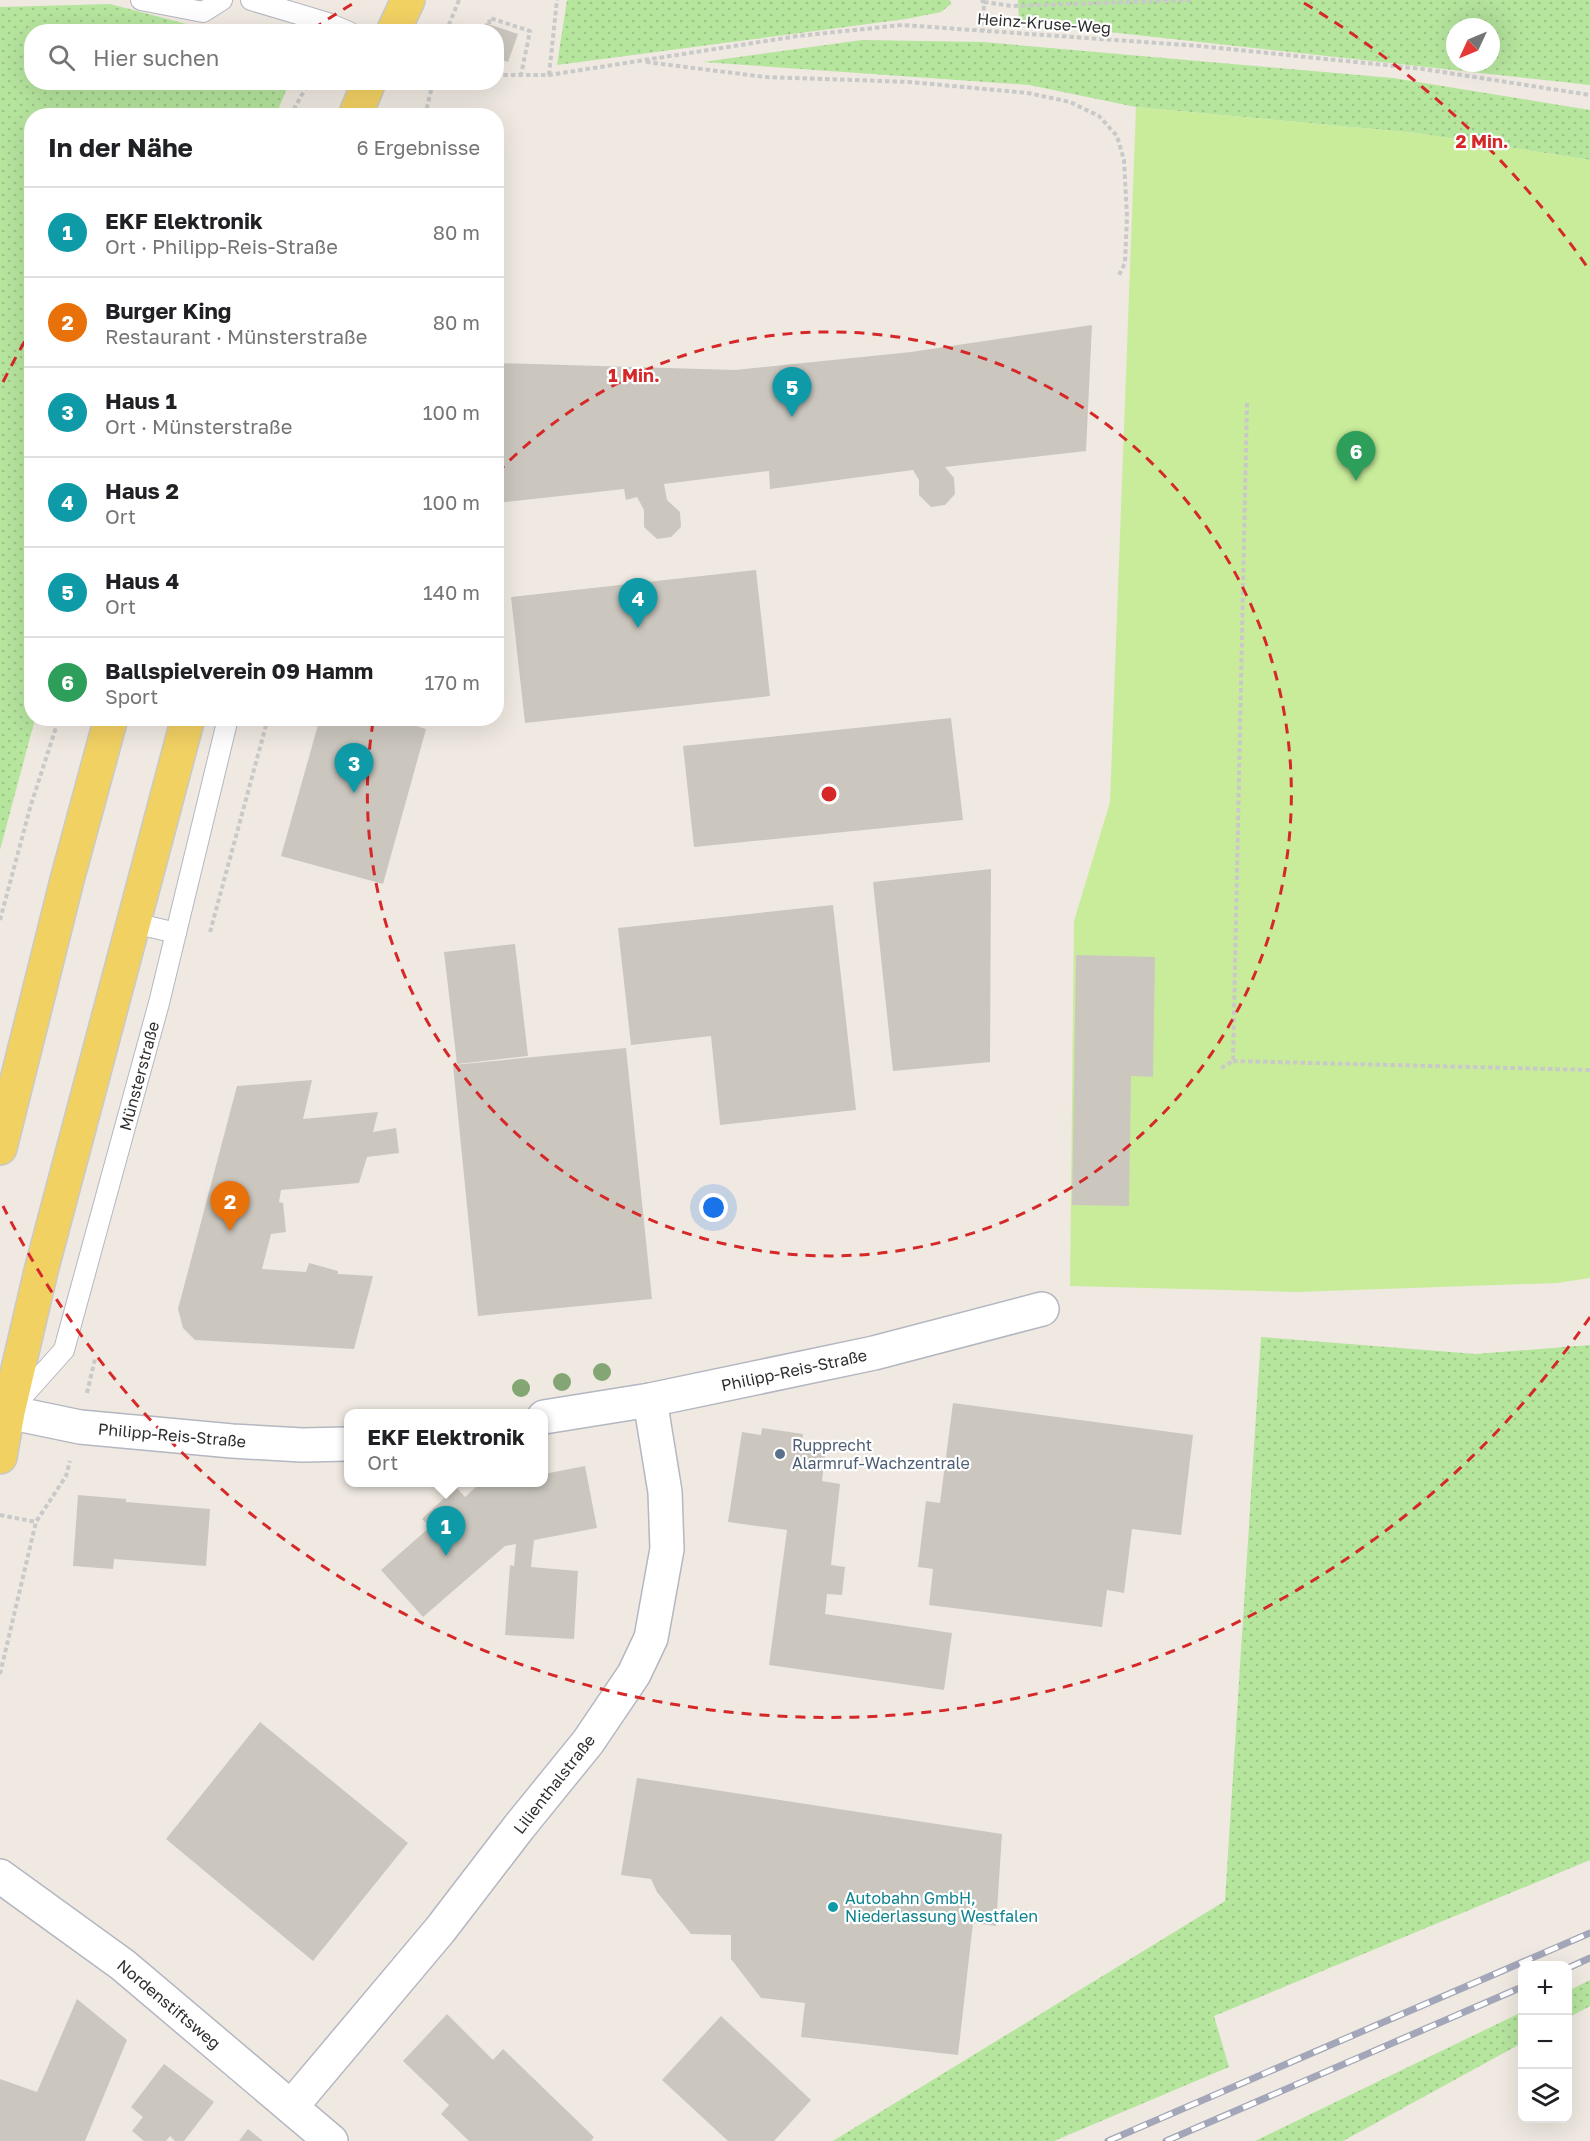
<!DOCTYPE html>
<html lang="de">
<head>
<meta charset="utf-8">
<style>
	body { margin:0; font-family:"Golos Text",sans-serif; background:#f6f6f6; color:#202124 }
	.controls { position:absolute; right:18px; bottom:18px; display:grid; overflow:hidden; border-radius:12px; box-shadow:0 6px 24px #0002 }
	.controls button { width:54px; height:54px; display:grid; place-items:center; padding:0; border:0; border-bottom:2px solid #e0e0e0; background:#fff; color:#202124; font:30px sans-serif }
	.compass { position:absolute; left:1446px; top:18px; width:54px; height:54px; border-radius:50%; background:#fff; box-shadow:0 6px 24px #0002; rotate:226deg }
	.you { position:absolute; left:714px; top:1208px; width:21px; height:21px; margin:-15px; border:4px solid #fff; border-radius:50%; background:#1a73e8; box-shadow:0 0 0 9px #1a73e833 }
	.badge { display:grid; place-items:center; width:39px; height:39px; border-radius:50%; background:#4264fb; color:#fff; font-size:20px; font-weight:700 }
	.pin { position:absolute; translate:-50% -50px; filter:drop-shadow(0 2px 3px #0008) }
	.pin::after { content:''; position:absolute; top:32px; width:21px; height:18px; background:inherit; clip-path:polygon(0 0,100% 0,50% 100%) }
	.popup { position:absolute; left:344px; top:1409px; width:204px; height:78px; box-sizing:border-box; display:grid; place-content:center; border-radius:12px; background:#fff; filter:drop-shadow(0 2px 4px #0005); font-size:20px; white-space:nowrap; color:#757577 }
	.popup b { font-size:22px; color:#202124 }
	.popup::after { content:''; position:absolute; left:50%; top:100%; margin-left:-12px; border:12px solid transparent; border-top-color:#fff }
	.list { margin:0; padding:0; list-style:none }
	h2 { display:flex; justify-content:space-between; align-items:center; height:78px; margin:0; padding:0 24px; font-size:26px }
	h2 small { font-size:20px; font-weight:400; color:#757577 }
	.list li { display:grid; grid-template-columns:39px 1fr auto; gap:18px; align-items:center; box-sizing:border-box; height:90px; padding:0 24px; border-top:2px solid #e0e0e0 }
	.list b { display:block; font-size:22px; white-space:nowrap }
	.list p { margin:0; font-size:20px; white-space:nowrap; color:#757577 }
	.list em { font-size:20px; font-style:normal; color:#757577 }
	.icon { flex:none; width:33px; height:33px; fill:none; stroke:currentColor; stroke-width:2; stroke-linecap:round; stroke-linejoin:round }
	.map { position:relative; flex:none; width:1590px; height:2141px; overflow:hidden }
	.search { position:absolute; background:#fff; box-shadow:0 6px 24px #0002; left:24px; top:24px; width:480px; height:66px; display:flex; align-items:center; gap:15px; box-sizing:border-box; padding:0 21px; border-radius:24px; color:#757577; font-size:22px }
	.panel { position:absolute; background:#fff; box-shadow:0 6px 24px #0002; left:24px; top:108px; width:480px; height:618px; border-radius:24px }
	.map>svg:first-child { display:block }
</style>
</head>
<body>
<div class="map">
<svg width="1590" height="2141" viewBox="0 0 1590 2141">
	<defs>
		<pattern id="grass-dots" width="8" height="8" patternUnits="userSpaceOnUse" patternTransform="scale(1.5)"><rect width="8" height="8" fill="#b6e59e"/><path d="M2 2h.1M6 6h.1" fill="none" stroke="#9dc588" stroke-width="1.8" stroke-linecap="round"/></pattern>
	</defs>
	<rect width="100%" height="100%" fill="#efe9e1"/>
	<!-- grass -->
	<g fill="url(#grass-dots)" fill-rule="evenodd">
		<path d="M567,0H950L951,4L941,12L906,19L557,65Z"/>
		<path d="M1018,0H1590V85L1019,22ZM1455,27H1491V63H1455Z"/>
		<path d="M110,4L213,31L32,32V82L289,83L276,115L32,116V718L35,719L0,850V7Z"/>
		<path d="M862,40L983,42L1393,78L1590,110V160L1416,133L1136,107L1029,85L703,62Z"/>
		<path d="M1261,1337L1476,1354L1590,1345V1860L1214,2016L1229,2067L1054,2141H833L1225,1901Z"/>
		<path d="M1590,1980V2006L1568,2018V1991Z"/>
		<path d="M1522,2012V2043L1343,2141H1255Z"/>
	</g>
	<!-- pitch -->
	<path fill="#c9ec9a" d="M1136,107L1416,133L1590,160V1278L1557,1283L1296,1292L1070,1286L1074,921L1110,802Z"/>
	<!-- building -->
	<g fill="#cbc7bf">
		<path d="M485,23L518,34L508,62L496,58V32H482Z"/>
		<path d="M1092,325L1086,451L945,467L954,478L955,494L945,505L931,507L919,495V480L913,470L770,489L769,471L664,484L667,500L680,512L681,527L671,537L657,539L644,527V510L637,497L626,500L624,489L496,503V363L735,370L911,352Z"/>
		<path d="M756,570L770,696L525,723L511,597Z"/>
		<path d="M320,718H390L426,729L383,884L281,856Z"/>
		<path d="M951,718L963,820L694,847L683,746Z"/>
		<path d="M991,869L990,1062L893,1071L873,882Z"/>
		<path d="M833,905L856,1110L720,1125L711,1036L631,1045L618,928Z"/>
		<path d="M515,944L528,1056L457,1064L444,952Z"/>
		<path d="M1076,955L1155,957L1153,1077L1131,1076L1129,1206L1072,1205Z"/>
		<path d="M626,1048L652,1299L478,1316L453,1065Z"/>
		<path d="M312,1080L303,1119L378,1112L373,1132L396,1128L399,1153L367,1157L359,1183L281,1190L279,1202L283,1203L286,1232L271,1234L262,1269L306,1272L309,1263L338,1271V1274L373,1276L354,1349L195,1340L183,1328L178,1309L237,1086Z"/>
		<path d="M953,1403L1193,1435L1181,1535L1132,1529L1124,1593L1107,1590L1102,1627L929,1605L933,1569L918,1567L926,1501L940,1503Z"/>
		<path d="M762,1428L803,1434L801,1446L826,1449L822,1481L840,1484L831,1565L845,1567L842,1595L827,1594L825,1614L952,1633L944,1690L769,1665L787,1530L728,1522L742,1432L761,1435Z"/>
		<path d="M585,1466L597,1528L534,1540L531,1567L578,1571L574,1639L505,1635L510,1565L514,1566L516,1544L505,1546L423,1617L381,1570L430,1527L422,1519L456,1487L465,1497L477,1486L497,1482H544V1474Z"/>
		<path d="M78,1495L126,1499V1502L210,1509L206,1566L114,1559L113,1569L73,1566Z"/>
		<path d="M260,1722L408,1843L313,1961L166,1839Z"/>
		<path d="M637,1778L1002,1834L996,1926L973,1923L958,2055L801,2037L805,2003L761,1998L731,1959V1935L691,1934L657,1892L651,1879L621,1875Z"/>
		<path d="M77,1999L127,2040L85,2141H0V2079L37,2092Z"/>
		<path d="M447,2014L493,2060L503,2049L594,2137L591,2141H469L441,2114L449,2105L403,2061Z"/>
		<path d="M721,2016L811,2100L774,2141H728L662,2080Z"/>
		<path d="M164,2064L214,2102L184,2141H175L170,2136L166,2141H144L132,2131L143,2117L131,2107Z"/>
		<path d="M248,2129L263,2141H239Z"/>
	</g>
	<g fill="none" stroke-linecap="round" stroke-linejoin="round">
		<!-- service casing -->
		<g stroke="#b4b7c1" stroke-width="22">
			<g id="service">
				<path d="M141,0L203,12L222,0"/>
				<path d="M251,0L328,23L349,32"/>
				<path d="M134,923L176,933"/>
				<path d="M14,1406L64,1350L159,1003L228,718"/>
			</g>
		</g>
		<!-- minor casing -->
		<g stroke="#b4b7c1" stroke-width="36">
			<g id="minor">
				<path d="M0,1404L8,1412L80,1427L232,1441L302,1445L348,1444"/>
				<path d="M544,1417L650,1400L874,1353L1042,1309"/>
				<path d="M0,1876L123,1965L331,2141"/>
				<path d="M291,2107L440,1930L519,1827L588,1742L634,1674L651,1638L667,1549L665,1492L650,1400"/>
			</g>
		</g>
		<!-- primary casing -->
		<g stroke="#c9c9c9" stroke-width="36">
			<g id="primary">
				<path d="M393,32L408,0"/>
				<path d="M355,116L369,82"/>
				<path d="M0,1148L67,880L111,718"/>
				<path d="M0,1457L8,1412L41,1271L188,718"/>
			</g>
		</g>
		<!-- path -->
		<g stroke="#c9c9c9" stroke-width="4" stroke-dasharray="4.5 3" stroke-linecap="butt">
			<path d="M981,0L984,2L983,31"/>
			<path d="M984,2L1012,6L1193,0"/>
			<path d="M489,24L490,18L530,31L521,75"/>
			<path d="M446,32L459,0"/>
			<path d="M646,62L765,77L910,82L1028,93L1070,102L1099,116L1117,136L1124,160L1127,217L1125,263L1118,277"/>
			<path d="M496,74L502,75H549L798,36L902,25L1200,46L1423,69L1590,95"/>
			<path d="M549,75L557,0"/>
			<path d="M290,116L309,82"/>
			<path d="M425,116L433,82"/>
			<path d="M0,920L30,808L59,718"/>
			<path d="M210,932L268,718"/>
			<path d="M1233,1061L1590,1070"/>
			<path d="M1221,1068L1233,1061L1247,400"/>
			<path d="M87,1393L95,1359"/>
			<path d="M0,1515L36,1522"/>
			<path d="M0,1674L36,1522L66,1476L70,1461"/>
		</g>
		<!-- service -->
		<use href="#service" stroke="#fff" stroke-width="20"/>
		<!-- minor -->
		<use href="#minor" stroke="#fff" stroke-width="33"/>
		<!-- primary -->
		<use href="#primary" stroke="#f2d163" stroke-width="33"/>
		<!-- rail casing -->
		<g stroke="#a3a6b8" stroke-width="7">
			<g id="rail">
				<path d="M1568,1968L1590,1958"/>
				<path d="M1108,2141L1590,1933"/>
				<path d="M1166,2141L1522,1987"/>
			</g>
		</g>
		<!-- rail -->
		<use href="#rail" stroke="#fff" stroke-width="4.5" stroke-dasharray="14" stroke-linecap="butt"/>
	</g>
	<!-- trees -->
	<g fill="#84a574">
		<circle cx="602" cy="1372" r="9"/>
		<circle cx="562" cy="1382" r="9"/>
		<circle cx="521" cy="1388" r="9"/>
	</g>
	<!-- distance rings -->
	<g fill="none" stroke="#d62828" stroke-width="3" stroke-dasharray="10 8">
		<path d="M497 473A462 462 0 1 1 373 722"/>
		<path d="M1590 1317A923 923 0 0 1 3 1206M3 382A923 923 0 0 1 30 332M313 29A923 923 0 0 1 354 3M1304 3A923 923 0 0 1 1590 271"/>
	</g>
	<!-- markers -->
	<circle fill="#5c6f8a" stroke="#fff" stroke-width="2" cx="780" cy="1454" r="6"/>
	<circle fill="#0f9aa8" stroke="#fff" stroke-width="2" cx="833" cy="1907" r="6"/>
	<g text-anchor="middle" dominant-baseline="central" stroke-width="4.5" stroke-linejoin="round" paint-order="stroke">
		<!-- street labels -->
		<g font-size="16" fill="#2e2e2e" stroke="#fff">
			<text transform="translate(1044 23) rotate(4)">Heinz-Kruse-Weg</text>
			<text transform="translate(139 1076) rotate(-75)">Münsterstraße</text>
			<text transform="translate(794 1370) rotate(-12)">Philipp-Reis-Straße</text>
			<text transform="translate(172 1435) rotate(5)">Philipp-Reis-Straße</text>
			<text transform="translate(554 1784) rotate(-52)">Lilienthalstraße</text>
			<text transform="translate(169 2004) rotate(40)">Nordenstiftsweg</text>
		</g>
		<!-- service labels -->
		<g font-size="16" fill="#4e5e75" stroke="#fff" text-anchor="start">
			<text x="792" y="1445">Rupprecht<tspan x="792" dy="18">Alarmruf-Wachzentrale</tspan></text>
		</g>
		<!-- culture labels -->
		<g font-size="16" fill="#0d838f" stroke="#fff" text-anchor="start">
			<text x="845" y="1898">Autobahn GmbH,<tspan x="845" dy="18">Niederlassung Westfalen</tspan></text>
		</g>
	</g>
	<circle cx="829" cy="794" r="9" fill="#d62828" stroke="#fff" stroke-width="3"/>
	<g font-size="18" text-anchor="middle" font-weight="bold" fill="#d62828" stroke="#fff" stroke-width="4.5" stroke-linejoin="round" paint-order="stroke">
		<text x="1482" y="148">2 Min.</text>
		<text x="634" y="382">1 Min.</text>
	</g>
</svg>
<div class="controls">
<button>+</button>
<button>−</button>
<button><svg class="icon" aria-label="layers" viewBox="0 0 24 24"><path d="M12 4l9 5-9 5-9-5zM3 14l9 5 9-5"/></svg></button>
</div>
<svg class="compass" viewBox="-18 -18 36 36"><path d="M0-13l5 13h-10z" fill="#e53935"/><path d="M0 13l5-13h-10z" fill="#757577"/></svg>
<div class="you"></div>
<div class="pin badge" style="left:446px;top:1556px;background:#0f9aa8">1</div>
<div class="popup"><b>EKF Elektronik</b>Ort</div>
<div class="pin badge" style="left:230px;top:1231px;background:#e8710a">2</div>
<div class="pin badge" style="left:354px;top:793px;background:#0f9aa8">3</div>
<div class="pin badge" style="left:638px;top:628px;background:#0f9aa8">4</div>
<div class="pin badge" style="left:792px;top:417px;background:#0f9aa8">5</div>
<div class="pin badge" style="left:1356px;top:481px;background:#2e9e5b">6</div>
<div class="search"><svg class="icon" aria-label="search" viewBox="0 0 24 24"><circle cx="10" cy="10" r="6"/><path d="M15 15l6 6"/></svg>Hier suchen</div>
<section class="panel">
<h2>In der Nähe<small>6 Ergebnisse</small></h2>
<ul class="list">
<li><span class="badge" style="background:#0f9aa8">1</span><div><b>EKF Elektronik</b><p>Ort · Philipp-Reis-Straße</p></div><em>80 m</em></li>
<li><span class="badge" style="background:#e8710a">2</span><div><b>Burger King</b><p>Restaurant · Münsterstraße</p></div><em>80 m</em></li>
<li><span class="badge" style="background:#0f9aa8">3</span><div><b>Haus 1</b><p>Ort · Münsterstraße</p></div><em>100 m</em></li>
<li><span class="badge" style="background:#0f9aa8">4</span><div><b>Haus 2</b><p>Ort</p></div><em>100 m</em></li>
<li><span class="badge" style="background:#0f9aa8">5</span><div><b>Haus 4</b><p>Ort</p></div><em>140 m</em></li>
<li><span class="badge" style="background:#2e9e5b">6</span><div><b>Ballspielverein 09 Hamm</b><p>Sport</p></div><em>170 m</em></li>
</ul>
</section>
</div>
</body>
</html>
